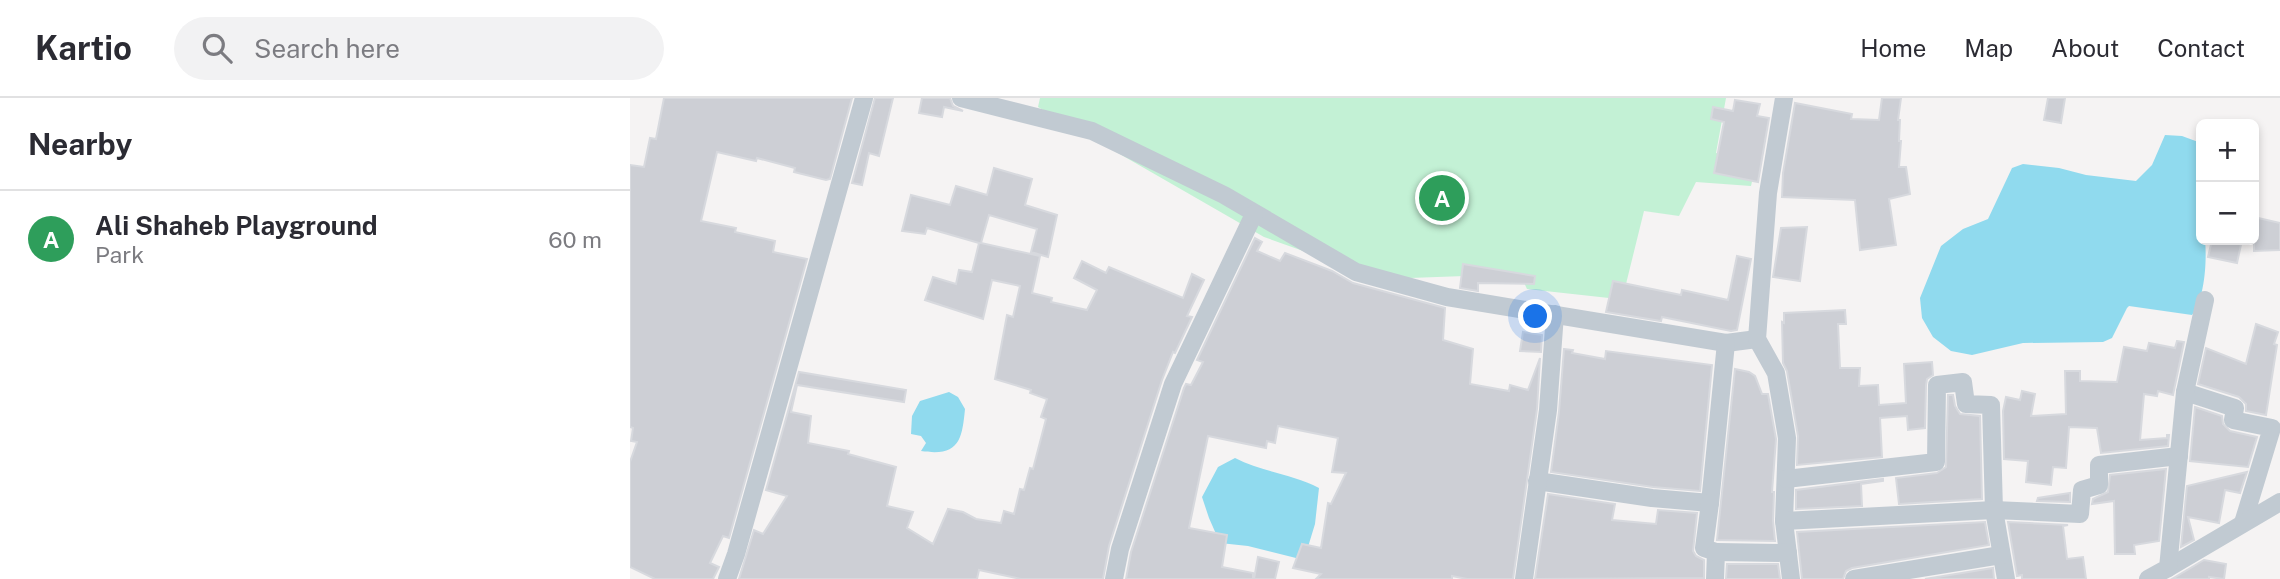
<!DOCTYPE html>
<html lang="en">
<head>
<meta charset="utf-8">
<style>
	body { margin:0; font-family:"Public Sans",sans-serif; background:#f2f2f3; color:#2b2b33 }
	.controls { position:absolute; right:21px; top:21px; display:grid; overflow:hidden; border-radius:10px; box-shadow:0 4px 10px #0003 }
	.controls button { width:63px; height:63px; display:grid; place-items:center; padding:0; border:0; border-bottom:2px solid #e1e1e2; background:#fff; color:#2b2b33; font:35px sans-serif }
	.you { position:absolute; left:906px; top:219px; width:24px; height:24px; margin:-18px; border:5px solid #fff; border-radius:50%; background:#1a73e8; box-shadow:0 0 0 10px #1a73e833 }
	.badge { display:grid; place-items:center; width:46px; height:46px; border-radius:50%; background:#db2777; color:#fff; font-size:23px; font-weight:700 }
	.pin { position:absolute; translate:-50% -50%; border:4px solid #fff; box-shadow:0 2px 7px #0006 }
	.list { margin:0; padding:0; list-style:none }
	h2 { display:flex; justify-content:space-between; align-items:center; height:91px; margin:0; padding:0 28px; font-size:30px }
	h2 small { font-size:23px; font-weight:400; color:#7c7c81 }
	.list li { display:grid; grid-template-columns:46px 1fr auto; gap:21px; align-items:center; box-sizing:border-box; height:98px; padding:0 28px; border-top:2px solid #e1e1e2 }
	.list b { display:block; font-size:26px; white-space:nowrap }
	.list p { margin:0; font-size:23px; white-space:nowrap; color:#7c7c81 }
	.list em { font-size:23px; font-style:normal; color:#7c7c81 }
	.icon { flex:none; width:38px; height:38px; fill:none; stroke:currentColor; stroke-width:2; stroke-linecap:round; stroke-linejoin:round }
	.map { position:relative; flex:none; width:1650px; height:481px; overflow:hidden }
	header { display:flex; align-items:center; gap:42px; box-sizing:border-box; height:98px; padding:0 35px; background:#fff; border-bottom:2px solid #e1e1e2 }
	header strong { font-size:33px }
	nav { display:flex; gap:38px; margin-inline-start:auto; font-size:24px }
	.search { width:490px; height:63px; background:#f2f2f3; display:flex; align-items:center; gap:18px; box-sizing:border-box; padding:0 24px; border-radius:38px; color:#7c7c81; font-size:26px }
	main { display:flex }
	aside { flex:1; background:#fff }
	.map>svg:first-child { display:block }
</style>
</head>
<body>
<header>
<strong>Kartio</strong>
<div class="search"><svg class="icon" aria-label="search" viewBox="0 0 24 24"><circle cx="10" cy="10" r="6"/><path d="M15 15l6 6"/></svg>Search here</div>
<nav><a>Home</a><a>Map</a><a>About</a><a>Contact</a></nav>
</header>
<main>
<aside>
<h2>Nearby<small></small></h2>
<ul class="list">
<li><span class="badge" style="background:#2e9e5b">A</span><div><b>Ali Shaheb Playground</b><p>Park</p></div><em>60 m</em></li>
</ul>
</aside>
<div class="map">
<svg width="1650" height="481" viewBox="0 0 1650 481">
	<rect width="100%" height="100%" fill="#f5f3f3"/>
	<!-- green -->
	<path fill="#c3f1d5" d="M410,0H1096L1086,55L1127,61L1121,88L1066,84L1049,118L1014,113L996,186L983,183L979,200L897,191L890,176L752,181L634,139L408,9Z"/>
	<!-- water -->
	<g fill="#90daee">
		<path d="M1535,37L1552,38L1571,45V142H1575C1577,162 1575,201 1562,217L1499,208L1497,210L1482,240L1473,244L1393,245L1342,257L1321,253L1303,239L1292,220L1290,200L1311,148L1333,131L1358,121L1382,70L1393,66L1429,70L1456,77L1506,83L1522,67Z"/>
		<path d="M319,294L328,299L335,311C332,342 329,359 291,353L296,345L291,338L281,336L282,318L290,303Z"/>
		<path d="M605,360C632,374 662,376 689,390L685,426L674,462L618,448L590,445L579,420L572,399L588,369Z"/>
	</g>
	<!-- building -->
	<g fill="#cdcfd5" stroke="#d7d9de" stroke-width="2">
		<path d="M34,0H222L200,81L196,82L164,74L165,70L127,60L126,63L87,54L71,123L106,130L105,134L145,143L143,154L177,161L99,440L93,438L80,465L89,469L83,481H25L0,469V364L7,344L1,343L3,330L0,329V67L14,69L20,40L26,41Z"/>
		<path d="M245,0H263L249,58L239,55L232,87L222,85Z"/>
		<path d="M292,0H320L323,8L333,13L314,9L312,19L289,15Z"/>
		<path d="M1252,0H1271L1268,22H1270L1269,43H1271L1269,69H1276L1280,96L1259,101L1266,147L1230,152L1225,102L1152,99L1153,75L1165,5L1222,16L1221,21L1249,22Z"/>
		<path d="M1418,0H1435L1431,25L1414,22Z"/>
		<path d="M1105,2L1130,6L1127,18L1139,20L1128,84L1084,75L1094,24L1081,21L1083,9L1103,13Z"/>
		<path d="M364,70L402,81L395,107L427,117L418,159L401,154L407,131L359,117L351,145L410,158L402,195L422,200L421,204L457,212L467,192L444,180L452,163L476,175L479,169L553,200L562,176L574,182L557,218L562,219L545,255L543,254L532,282L479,448L473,481H391L349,472L347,481H109L124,432L133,436L157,398L136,392L169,274L276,292L274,304L167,287L161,314L181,318L178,345L219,353L218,356L266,369L257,408L283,414L277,430L303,446L318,411L333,414L346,421L371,425L374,413L384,416L390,391L394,392L400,370L403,371L416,321L411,319L417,301L400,295L401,292L365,281L377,217L383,219L390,188L362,182L353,221L295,202L303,179L326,186L329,172L342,174L349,145L297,130L295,136L272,133L281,97L320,107L326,88L357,97Z"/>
		<path d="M1624,119L1650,125V152L1624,153Z"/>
		<path d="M1177,129L1170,183L1143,179L1151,130Z"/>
		<path d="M625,140L632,144L627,153L650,163L655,155L702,173L723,185L815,210L813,242L843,251L840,286L879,293L880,287L898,292L910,260L907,311L883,481H837L822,478V481H686L691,476L663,470L672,446L691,450L698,405L701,406L716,375L702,374L708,340L648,328L645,345L637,343L636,350L578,338L559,430L597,437L592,469L623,475V481H496L501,454L554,290L556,286L561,287L573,264L567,262Z"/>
		<path d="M1582,142H1612L1607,165L1578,159Z"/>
		<path d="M1107,158L1121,161L1107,232L1101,233L1032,219L1031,223L976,214L983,183L1051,197L1052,192L1098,202Z"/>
		<path d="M833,166L905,178L904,186L848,185V193L830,190Z"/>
		<path d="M1215,212L1216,226H1208L1210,270H1230L1229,288L1248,287L1249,307L1276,305L1274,266L1302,264L1303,277L1297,281L1296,287L1295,330L1278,332L1277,318L1250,320L1252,359L1167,367L1168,338L1157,273L1153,265L1152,224L1154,225V215Z"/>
		<path d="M1626,226L1648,234L1644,246L1647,247L1636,317L1616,313V306L1609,299L1568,286L1576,250L1616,266Z"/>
		<path d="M893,234L912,237L911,254L890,253Z"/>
		<path d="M1547,243L1554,244L1543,297L1528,293L1527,298L1514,296L1510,342L1537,340V337H1539L1538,348L1471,355L1467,330L1439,329L1436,370L1423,369L1421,387L1396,384L1398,363L1374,361L1373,313L1376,299L1390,302L1392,293L1405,296L1401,318L1436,316L1435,273H1450V283L1487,284L1494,249L1517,253L1519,245L1545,250Z"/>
		<path d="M934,251L943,252L942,255L975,261L976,253L1082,267L1070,393L1023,389L921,374L929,314Z"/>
		<path d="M1105,271L1119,274L1125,278L1132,296H1138L1146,341L1142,394H1144L1143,423L1145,443L1087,442Z"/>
		<path d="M1318,297H1323L1325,308L1330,316L1350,318L1352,401L1269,406L1266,380L1307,375L1316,369Z"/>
		<path d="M1565,309L1592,318L1593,326L1600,333L1627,339L1618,369L1560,363Z"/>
		<path d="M1536,371L1529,443L1504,447L1505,456H1485L1484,403L1462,406L1463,401L1478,394L1480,377Z"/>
		<path d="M1617,374L1610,395L1595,392L1589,425L1558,419L1564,442L1551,449L1557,388Z"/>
		<path d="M1253,381V383L1231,386L1232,408L1166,411V392Z"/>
		<path d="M1440,395V404L1407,403L1408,400Z"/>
		<path d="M918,396L985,406L982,422L1026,426L1028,412L1067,415L1063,453L1066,458L1074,462V480L905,481Z"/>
		<path d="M1355,424L1359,447L1222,470L1216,473L1213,481H1172L1167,434Z"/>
		<path d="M1378,424L1438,427L1433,428L1437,461L1453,459L1456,481H1392V477L1387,478Z"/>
		<path d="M628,459L649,464L645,481H624Z"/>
		<path d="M1574,462L1596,466L1594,481L1579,479V481H1542Z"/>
		<path d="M1097,466H1148L1150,481H1096Z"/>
		<path d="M1363,470L1364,481H1295Z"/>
	</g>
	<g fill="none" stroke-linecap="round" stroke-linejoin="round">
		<!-- minor -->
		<g stroke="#c1cad2" stroke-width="18">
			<path d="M331,0L462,33L594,97L726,174L817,199L1096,245L1127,241"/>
			<path d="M1154,0L1138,95L1127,241L1146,275L1157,340L1154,423L1161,481"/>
			<path d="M1555,294L1605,310L1603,322L1642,330L1613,425"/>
			<path d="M1156,381L1306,364L1307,287L1333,284L1336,306L1361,307L1364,412L1376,481"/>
			<path d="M907,383L1022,400L1080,405L1096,245"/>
			<path d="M1080,405L1074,450L1086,454L1085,481"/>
			<path d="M1154,423L1364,412L1450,416L1452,392L1469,387V367L1549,358"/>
			<path d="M1086,454L1158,455"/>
			<path d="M1538,470L1650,404"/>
			<path d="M97,481L106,456L234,0"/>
			<path d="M484,481L490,451L543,286L624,116"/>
			<path d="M894,481L918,312L925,216"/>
			<path d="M1224,481L1371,457"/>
			<path d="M1518,481L1538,470L1555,294L1575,202"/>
		</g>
	</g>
</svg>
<div class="controls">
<button>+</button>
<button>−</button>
</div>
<div class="you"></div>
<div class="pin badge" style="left:812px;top:100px;background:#2e9e5b">A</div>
</div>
</main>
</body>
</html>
